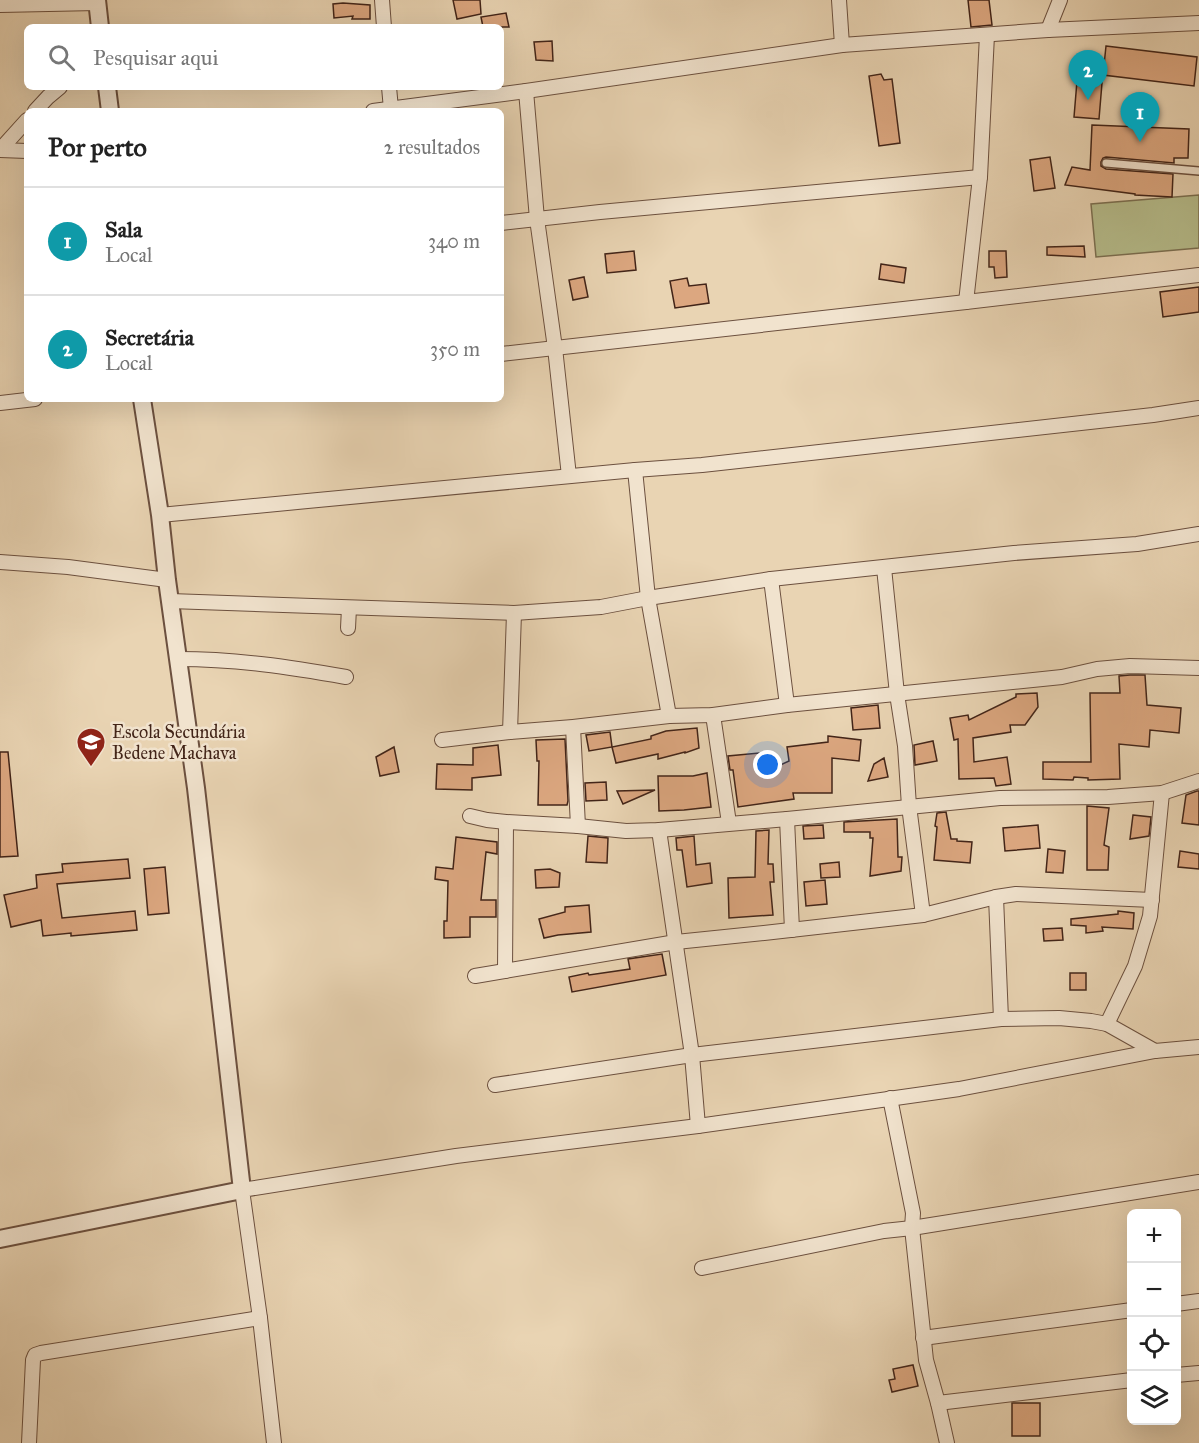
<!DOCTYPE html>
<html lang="pt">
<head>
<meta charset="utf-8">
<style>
	body { margin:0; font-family:"IM FELL Great Primer",serif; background:#f6f6f6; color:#222 }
	.controls { position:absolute; right:18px; bottom:18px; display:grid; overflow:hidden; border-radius:9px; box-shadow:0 6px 24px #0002 }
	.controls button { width:54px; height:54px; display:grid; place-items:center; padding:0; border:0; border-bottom:2px solid #e0e0e0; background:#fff; color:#222; font:30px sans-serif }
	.you { position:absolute; left:768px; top:765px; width:21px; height:21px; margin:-15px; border:4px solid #fff; border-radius:50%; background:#1a73e8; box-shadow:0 0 0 9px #1a73e833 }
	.badge { display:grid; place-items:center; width:39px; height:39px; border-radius:50%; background:#7c3aed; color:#fff; font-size:20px; font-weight:700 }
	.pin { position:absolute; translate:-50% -50px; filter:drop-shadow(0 2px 3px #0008) }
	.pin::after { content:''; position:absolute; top:32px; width:21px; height:18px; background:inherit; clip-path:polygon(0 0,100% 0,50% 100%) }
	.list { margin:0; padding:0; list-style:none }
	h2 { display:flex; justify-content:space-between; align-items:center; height:78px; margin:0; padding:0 24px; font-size:26px }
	h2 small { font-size:20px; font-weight:400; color:#767676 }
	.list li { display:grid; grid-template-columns:39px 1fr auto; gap:18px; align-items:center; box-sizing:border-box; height:108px; padding:0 24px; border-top:2px solid #e0e0e0 }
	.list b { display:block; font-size:22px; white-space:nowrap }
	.list p { margin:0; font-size:20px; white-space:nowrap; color:#767676 }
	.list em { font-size:20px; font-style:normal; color:#767676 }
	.icon { flex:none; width:33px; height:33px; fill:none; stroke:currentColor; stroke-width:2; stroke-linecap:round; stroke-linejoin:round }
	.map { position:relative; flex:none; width:1199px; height:1443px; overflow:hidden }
	.search { position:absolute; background:#fff; box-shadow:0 6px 24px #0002; left:24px; top:24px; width:480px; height:66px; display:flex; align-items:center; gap:15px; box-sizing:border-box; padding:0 21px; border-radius:9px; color:#767676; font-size:22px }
	.panel { position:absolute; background:#fff; box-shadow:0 6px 24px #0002; left:24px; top:108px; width:480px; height:294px; border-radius:9px }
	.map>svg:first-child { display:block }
</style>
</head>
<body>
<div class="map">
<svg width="1199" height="1443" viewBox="0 0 1199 1443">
	<rect width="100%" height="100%" fill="#e9d4b3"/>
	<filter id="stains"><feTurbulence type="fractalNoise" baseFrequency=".00333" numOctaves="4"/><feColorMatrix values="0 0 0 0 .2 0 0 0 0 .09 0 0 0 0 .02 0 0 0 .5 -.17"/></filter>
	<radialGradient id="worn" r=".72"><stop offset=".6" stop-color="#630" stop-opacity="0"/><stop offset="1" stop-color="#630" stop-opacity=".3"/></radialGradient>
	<!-- green -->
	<path fill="#b6bd8c" stroke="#7c7052" stroke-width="1.5" d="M1199,195V248L1096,257L1091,204Z"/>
	<!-- building -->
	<g fill="#dca780" stroke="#422418" stroke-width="1.5">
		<path d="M453,0H480L481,14L457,19Z"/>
		<path d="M968,0H989L992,25L971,27Z"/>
		<path d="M343,3L370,5V19H352L353,16L334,18L333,4Z"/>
		<path d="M506,13L509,27H483L481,17Z"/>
		<path d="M552,41L553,61L536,60L534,42Z"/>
		<path d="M1106,46L1197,57L1194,86L1103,75Z"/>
		<path d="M881,74L884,80L892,79L900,143L879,146L869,76Z"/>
		<path d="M1077,81L1102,83L1099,119L1074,117Z"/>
		<path d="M1092,125L1189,129L1188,158H1174V163L1106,157L1103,158L1101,162V166L1106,169L1173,174L1172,197L1135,195V194L1065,185L1072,167L1090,170Z"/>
		<path d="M1050,157L1055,188L1034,191L1030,160Z"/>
		<path d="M1084,246L1085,257L1047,255V247Z"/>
		<path d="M634,251L636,270L607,273L605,254Z"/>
		<path d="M989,251H1006L1007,277L995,278L994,267H989Z"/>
		<path d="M881,264L906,268L904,283L879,279Z"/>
		<path d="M584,277L588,297L573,300L569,280Z"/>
		<path d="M687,278L689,286L706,284L709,303L675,308L670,281Z"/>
		<path d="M1199,287V312L1163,317L1160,292Z"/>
		<path d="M1130,675H1145L1147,705L1181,708L1179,733L1150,730L1149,747L1119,744L1120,779L1088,780V778L1074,777L1073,780L1043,779V762H1091L1090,693H1120L1119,676Z"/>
		<path d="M1037,693L1038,707L1025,725H1010L1011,732L973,738L974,762L1007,757L1011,784L996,786L994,778L959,779L958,739L954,740L950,718L968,715L969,720L1016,697V694Z"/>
		<path d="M878,705L880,728L853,730L851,708Z"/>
		<path d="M697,728L699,748L685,753V752L658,759V754L616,763L612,747L651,739V736L666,731Z"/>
		<path d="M610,732L612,747L589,751L586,735Z"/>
		<path d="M828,736L861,740L859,761L832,758V793H793L794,799L738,807L733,770H730L728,756L759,753L761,774L789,761L787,747L828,742Z"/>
		<path d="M565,739L568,801L567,805H538L539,761H537L536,740Z"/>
		<path d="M933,741L937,761L915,765L914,745Z"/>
		<path d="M498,745L501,775L472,778V790L436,789L437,764L473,765V748Z"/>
		<path d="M394,747L399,772L380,776L376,757Z"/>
		<path d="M0,752H8L18,856L0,857Z"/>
		<path d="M884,758L888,777L868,781L874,764Z"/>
		<path d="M707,773L711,807L684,810L659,811L658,776H693Z"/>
		<path d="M606,782L607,800L586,801L585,783Z"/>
		<path d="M655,790L623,804L617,791Z"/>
		<path d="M1197,791H1199V825L1182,823L1186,795Z"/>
		<path d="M1087,806L1109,808L1104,845L1109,847L1108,870H1087Z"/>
		<path d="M946,812L951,839H957V841L972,842L970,863L934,860L937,827L935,826L937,813Z"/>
		<path d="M1133,815L1151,817L1149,836L1130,839Z"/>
		<path d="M897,819L898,857H902L901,871L870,876L873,838H870V832H844V822Z"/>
		<path d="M823,825L824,838L804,839L803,826Z"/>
		<path d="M1038,825L1040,848L1005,851L1003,828Z"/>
		<path d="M769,830L768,864H773L774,882H770L773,915L729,918L728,878L755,877L756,831Z"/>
		<path d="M588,836L608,838L607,863L586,862Z"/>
		<path d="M694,836L696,865L710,863L712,883L687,887L682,850H677L676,838Z"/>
		<path d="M456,837L497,842V854L486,852L481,900H496V917H470V937L444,938V921H447L448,881L435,879L436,867L453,869Z"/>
		<path d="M1048,849L1065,851L1063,873L1046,872Z"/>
		<path d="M1180,851L1199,854V869L1178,867Z"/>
		<path d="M128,859L130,878L57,884L62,918L135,911L137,930L71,936V933L43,936L41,920L11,927L4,895L37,888L36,875L63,872L62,864Z"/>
		<path d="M839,862L840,877L821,878L820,864Z"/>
		<path d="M165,867L169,913L148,915L144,869Z"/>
		<path d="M550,869L560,873L559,887L536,888L535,870Z"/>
		<path d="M825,880L827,904L806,906L804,882Z"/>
		<path d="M589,905L591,932L558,935L544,938L539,919L565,912V907Z"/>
		<path d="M1118,911L1134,913L1133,929L1102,927L1103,931L1086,933V926L1071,925V919L1118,914Z"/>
		<path d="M1062,928L1063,940L1044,941L1043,929Z"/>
		<path d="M662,954L666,975L572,992L569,977L588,973L589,975L630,969L628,959Z"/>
		<rect x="1070" y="973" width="16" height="17"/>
		<path d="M913,1365L918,1386L892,1392L889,1380L895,1379L893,1369Z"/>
		<rect x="1012" y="1403" width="28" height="33"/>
	</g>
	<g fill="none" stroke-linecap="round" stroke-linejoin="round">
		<!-- service casing -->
		<g stroke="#6c503f" stroke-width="10">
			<path id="service" d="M1106,163L1199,171"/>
		</g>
		<!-- minor casing -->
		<g stroke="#6c503f" stroke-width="16">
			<g id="minor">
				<path d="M382,0L384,27"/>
				<path d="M839,0L842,45"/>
				<path d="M0,5L97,3"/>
				<path d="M1048,30L1060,0"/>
				<path d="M389,87L391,109"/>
				<path d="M526,91L537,219L555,348L569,476"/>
				<path d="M35,111L48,97L60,87"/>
				<path d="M373,111L526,91L842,45L1048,30L1199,23"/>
				<path d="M0,150L27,120"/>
				<path d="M0,150L27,151"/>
				<path d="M501,223L600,212L980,177"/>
				<path d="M966,302L980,177L987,35"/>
				<path d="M501,354L966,302L1199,275"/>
				<path d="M0,403L35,399"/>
				<path d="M635,470L648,598L669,716"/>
				<path d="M160,515L635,470L702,465L1153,415L1199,408"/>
				<path d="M0,562L68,567L167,580"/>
				<path d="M884,568L897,694L905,746L909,806L923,915"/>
				<path d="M771,579L787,705"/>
				<path d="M170,601L514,613L601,607L648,598L771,579L1014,553L1137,544L1199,534"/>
				<path d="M348,628L349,608"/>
				<path d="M178,659C236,659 290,667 346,677"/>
				<path d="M713,715L729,823"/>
				<path d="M573,727L578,826"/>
				<path d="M510,732L514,613"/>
				<path d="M442,740L510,732L573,727L669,716L713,715L787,705L1062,677L1097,669L1130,666L1199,668"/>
				<path d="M470,816L487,820L506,822L578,826L626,831L659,830L787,819L1000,798L1108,797L1162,793L1199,781"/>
				<path d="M787,819L792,930"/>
				<path d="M659,830L692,1055L698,1126"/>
				<path d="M996,897L1001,1019"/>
				<path d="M505,971L506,822"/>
				<path d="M475,976L676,942L764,933L923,915L996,897L1016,894L1152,900"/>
				<path d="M1107,1024L1135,966L1150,916L1162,793"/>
				<path d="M495,1085L692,1055L1001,1019L1059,1018L1091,1021L1107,1024L1155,1051"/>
				<path d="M890,1098L913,1213L912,1228L926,1360L938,1403L947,1443"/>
				<path d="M702,1268L884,1231L912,1228L1199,1182"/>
				<path d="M1176,1304L1199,1301"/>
				<path d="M923,1338L1132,1310"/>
				<path d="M1176,1375L1199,1373"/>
				<path d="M938,1403L1132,1380"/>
				<path d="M29,1443L33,1360L35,1355L41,1353L260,1318"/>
				<path d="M274,1443L260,1318L242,1190L456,1156L698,1126L959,1089L1155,1051L1199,1047"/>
			</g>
		</g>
		<!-- tertiary casing -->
		<g stroke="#6c503f" stroke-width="20">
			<g id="tertiary">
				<path d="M97,0L100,27"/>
				<path d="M107,87L110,111"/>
				<path d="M0,1239L242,1190L196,788L167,580L160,515L142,399"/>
			</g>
		</g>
		<!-- service -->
		<use href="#service" stroke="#f1e3ce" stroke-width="7"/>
		<!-- minor -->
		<use href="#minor" stroke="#f1e3ce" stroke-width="14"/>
		<!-- tertiary -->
		<use href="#tertiary" stroke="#f1e3ce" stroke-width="16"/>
	</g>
	<!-- icons -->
	<defs>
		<g id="school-pin" transform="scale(1.5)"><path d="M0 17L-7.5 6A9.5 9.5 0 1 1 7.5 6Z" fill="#8f2418" stroke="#f1e3ce"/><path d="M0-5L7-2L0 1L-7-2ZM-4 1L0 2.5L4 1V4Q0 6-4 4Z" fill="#fff"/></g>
	</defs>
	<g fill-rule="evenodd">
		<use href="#school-pin" x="91" y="742"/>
	</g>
	<g text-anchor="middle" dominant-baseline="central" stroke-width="5" stroke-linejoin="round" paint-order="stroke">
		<!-- poi labels -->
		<g font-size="18" fill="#422418" stroke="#f1e3ce" text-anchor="start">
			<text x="112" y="732">Escola Secundária<tspan x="112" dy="21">Bedene Machava</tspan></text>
		</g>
	</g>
	<rect width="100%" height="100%" filter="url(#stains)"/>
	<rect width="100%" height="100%" fill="url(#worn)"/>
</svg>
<div class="controls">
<button>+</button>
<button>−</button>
<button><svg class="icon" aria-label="locate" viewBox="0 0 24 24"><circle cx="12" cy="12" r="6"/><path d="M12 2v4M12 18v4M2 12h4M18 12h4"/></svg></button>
<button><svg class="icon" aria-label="layers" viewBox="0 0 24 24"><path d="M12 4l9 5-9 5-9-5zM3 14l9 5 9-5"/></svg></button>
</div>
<div class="you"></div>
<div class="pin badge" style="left:1140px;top:142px;background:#0f9aa8">1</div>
<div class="pin badge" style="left:1088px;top:100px;background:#0f9aa8">2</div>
<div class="search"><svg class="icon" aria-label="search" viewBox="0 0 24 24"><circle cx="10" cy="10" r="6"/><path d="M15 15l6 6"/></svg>Pesquisar aqui</div>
<section class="panel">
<h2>Por perto<small>2 resultados</small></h2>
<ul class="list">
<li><span class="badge" style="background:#0f9aa8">1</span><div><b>Sala</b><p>Local</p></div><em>340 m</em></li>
<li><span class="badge" style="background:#0f9aa8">2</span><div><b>Secretária</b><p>Local</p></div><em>350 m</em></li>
</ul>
</section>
</div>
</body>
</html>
